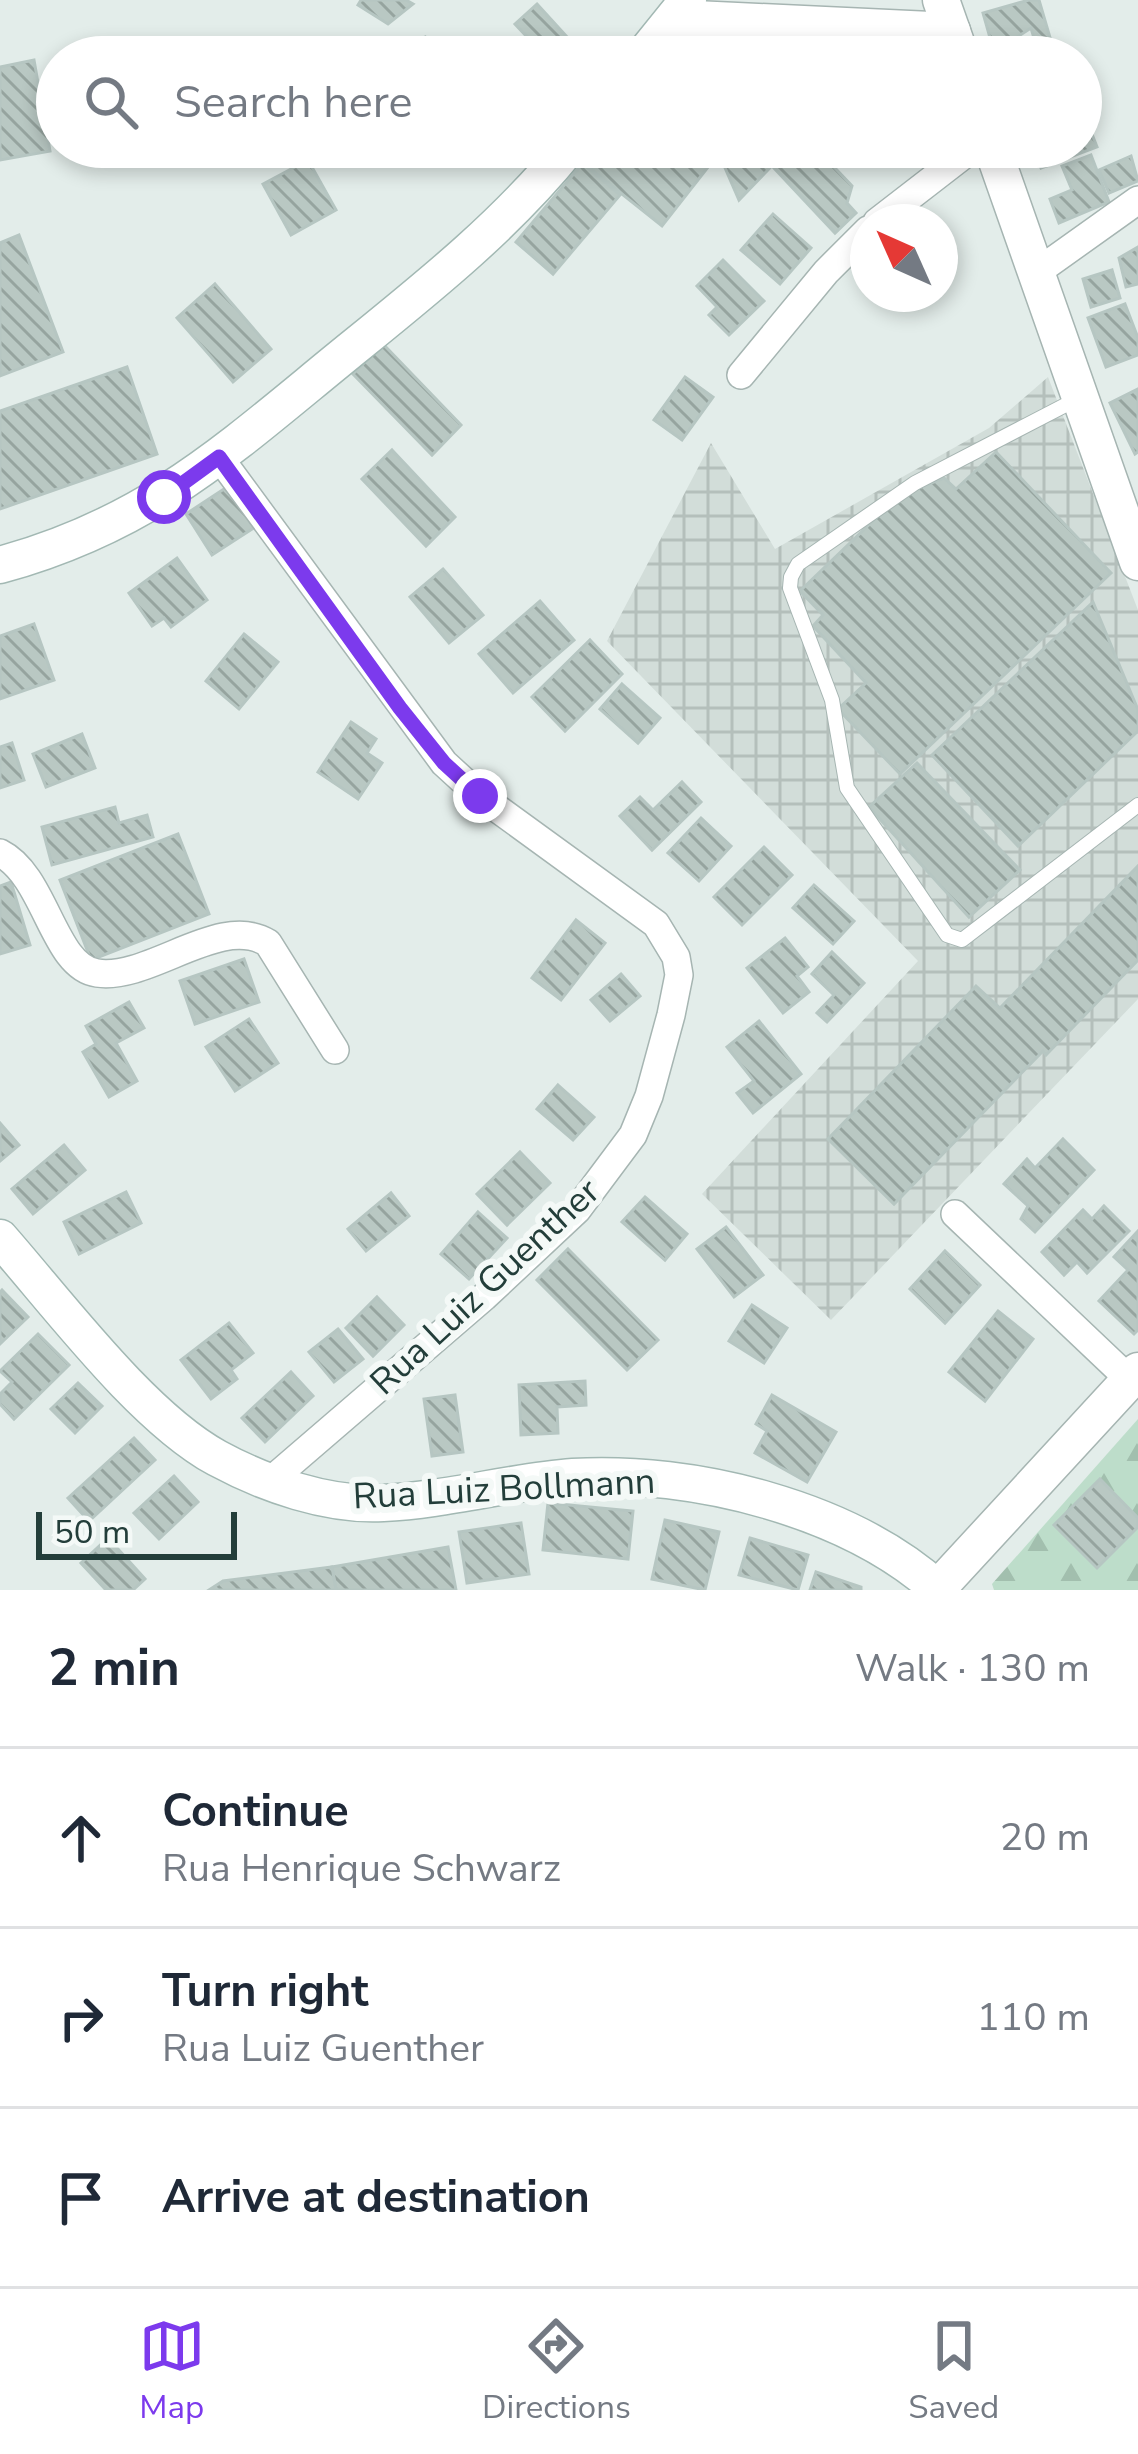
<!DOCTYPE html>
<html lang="en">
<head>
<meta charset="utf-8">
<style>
	body { margin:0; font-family:"Nunito Sans",sans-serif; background:#f6f6f7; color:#1f2937 }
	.compass { position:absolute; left:850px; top:204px; width:108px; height:108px; border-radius:50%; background:#fff; box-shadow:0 6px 18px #0003; rotate:315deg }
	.scale { position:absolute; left:36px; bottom:30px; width:201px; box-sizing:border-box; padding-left:12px; border:6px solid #233e3a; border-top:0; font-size:33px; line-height:42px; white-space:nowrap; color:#233e3a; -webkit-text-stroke:9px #f4f9f7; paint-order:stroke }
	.stop { position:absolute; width:36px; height:36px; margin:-27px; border:9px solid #7c3aed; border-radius:50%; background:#fff }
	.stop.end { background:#7c3aed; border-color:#fff; box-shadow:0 3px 12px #0008 }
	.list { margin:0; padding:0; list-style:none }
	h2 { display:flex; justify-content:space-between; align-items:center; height:156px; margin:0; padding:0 48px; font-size:51px }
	h2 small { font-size:39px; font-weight:400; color:#747a83 }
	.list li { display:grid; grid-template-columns:78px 1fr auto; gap:36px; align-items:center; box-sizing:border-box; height:180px; padding:0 48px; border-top:3px solid #e0e1e3 }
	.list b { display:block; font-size:45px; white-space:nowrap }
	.list p { margin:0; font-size:39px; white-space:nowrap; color:#747a83 }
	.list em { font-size:39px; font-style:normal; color:#747a83 }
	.icon { flex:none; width:66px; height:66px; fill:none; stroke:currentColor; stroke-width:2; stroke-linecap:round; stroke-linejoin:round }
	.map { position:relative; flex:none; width:1138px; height:1590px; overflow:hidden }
	.search { position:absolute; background:#fff; box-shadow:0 6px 18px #0003; left:36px; right:36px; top:36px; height:132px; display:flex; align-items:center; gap:30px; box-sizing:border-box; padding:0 42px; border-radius:66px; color:#747a83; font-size:45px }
	.sheet { height:696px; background:#fff }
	nav { display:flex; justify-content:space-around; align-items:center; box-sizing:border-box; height:168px; border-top:3px solid #e0e1e3; background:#fff; font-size:33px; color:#747a83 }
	nav a { display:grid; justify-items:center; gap:6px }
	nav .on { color:#7c3aed }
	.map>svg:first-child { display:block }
</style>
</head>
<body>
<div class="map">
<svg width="1138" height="1590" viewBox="0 0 1138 1590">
	<defs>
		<pattern id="industrial-grid" width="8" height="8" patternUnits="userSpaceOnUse" patternTransform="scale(3)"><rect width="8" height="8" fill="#d2ddd9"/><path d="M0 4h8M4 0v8" fill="none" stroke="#b4bfbb"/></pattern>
		<pattern id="forest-firs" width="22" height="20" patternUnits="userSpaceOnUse" patternTransform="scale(3)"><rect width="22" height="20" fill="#bdddca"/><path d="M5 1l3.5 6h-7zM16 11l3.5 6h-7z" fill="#a2bfae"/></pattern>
		<pattern id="building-back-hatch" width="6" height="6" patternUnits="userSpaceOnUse" patternTransform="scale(3)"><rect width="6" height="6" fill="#b9c8c3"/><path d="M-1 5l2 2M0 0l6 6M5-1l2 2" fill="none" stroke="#96a49f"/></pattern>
	</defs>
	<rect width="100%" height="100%" fill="#e3edea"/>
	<!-- industrial -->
	<path fill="url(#industrial-grid)" d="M1048,377L1138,610V999L831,1320L702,1194L918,961L607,641L711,443L775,549L989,428Z"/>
	<!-- forest -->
	<path fill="url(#forest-firs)" d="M1138,1419V1590H994L992,1584Z"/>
	<!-- building -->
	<g fill="url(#building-back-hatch)" stroke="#b6c6c2" stroke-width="3">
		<path d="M361,0H406L413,4L388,24L358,5Z"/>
		<path d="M1029,0H1039L1051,41L1036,45L1031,28L994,52L983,13Z"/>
		<path d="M537,4L567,37L546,57L515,24Z"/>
		<path d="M702,36L774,39L781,57H676L673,49Z"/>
		<path d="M425,37L430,57H379Z"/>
		<path d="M34,60L50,151L0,160V67Z"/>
		<path d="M1081,106L1097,147L1041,168L1033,147H1081Z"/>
		<path d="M595,147H716L719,153L662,226L583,163Z"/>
		<path d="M716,147H790L739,200Z"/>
		<path d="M797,147H815L852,186L847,203L856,213L835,233L774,168Z"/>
		<path d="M1091,155L1109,202L1059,223L1050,199L1072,190L1062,166Z"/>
		<path d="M1131,156L1138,181L1109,193L1099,170Z"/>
		<path d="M308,160L336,210L291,235L263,184Z"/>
		<path d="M583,163L620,195L553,274L516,242Z"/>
		<path d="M773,214L811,248L780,284L741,250Z"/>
		<path d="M19,235L63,352L0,376V243Z"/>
		<path d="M1138,247V284L1126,287L1119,258Z"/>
		<path d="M723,260L764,301L729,335L709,315L717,307L697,286Z"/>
		<path d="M1112,270L1120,298L1091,307L1083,279Z"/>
		<path d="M215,284L271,349L233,382L177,318Z"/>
		<path d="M1125,304L1138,338V355L1106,367L1088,318Z"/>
		<path d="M383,344L461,425L432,455L353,374Z"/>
		<path d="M127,367L157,454L0,509V411Z"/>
		<path d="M685,377L713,397L682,440L654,420Z"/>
		<path d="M1138,389V452L1135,454L1110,403Z"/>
		<path d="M392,450L455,517L426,546L362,479Z"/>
		<path d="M996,452L1111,573L900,774L838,709L866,683L813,626L823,615L800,591L900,495L944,478L956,489Z"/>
		<path d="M233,483L260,524L212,555L186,514Z"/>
		<path d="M177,558L207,600L171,627L164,618L152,626L129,593Z"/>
		<path d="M443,569L483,615L449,643L410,597Z"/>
		<path d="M540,601L574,640L513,693L479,654Z"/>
		<path d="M1093,602L1138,710V731L1018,846L932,755Z"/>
		<path d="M34,624L54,680L0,699V636Z"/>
		<path d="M244,634L278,662L239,709L206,681Z"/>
		<path d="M590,640L622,674L565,731L532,697Z"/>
		<path d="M622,684L660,718L638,743L600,709Z"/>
		<path d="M351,722L376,739L367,753L382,763L358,799L318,772Z"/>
		<path d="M82,734L95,768L46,787L33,754Z"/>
		<path d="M12,743L24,780L0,788V747Z"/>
		<path d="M917,763L1020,870L969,917L869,807Z"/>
		<path d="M682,782L701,802L652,850L620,816L640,797L653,810Z"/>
		<path d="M115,807L119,823L147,815L153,837L52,865L42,827Z"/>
		<path d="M701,818L731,846L699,881L668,853Z"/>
		<path d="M178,834L209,914L91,960L60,880Z"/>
		<path d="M764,847L792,875L742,925L714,897Z"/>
		<path d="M1138,866V960L1046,1055L1043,1051L894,1204L828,1139L976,986L1000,1008Z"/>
		<path d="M11,882L30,945L0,954V886Z"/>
		<path d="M814,885L854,921L833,944L793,908Z"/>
		<path d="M576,920L605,943L561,1000L532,978Z"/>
		<path d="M785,938L808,967L797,976L809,992L783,1013L747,968Z"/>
		<path d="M832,952L864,983L827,1022L817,1013L834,995L812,974Z"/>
		<path d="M244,959L259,1002L195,1024L180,981Z"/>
		<path d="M621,974L640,996L610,1021L591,1000Z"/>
		<path d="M129,1002L144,1028L116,1043L137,1081L109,1097L83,1052L96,1044L86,1026Z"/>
		<path d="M249,1019L278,1063L235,1091L206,1047Z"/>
		<path d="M759,1021L801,1074L753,1113L737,1093L754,1081L727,1047Z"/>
		<path d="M558,1085L594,1117L573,1140L537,1109Z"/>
		<path d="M0,1123L19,1145L0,1161Z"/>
		<path d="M1063,1139L1094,1170L1035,1232L1021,1219L1028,1206L1004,1184L1027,1159L1035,1168Z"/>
		<path d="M64,1145L85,1170L33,1214L12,1189Z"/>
		<path d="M520,1152L550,1183L507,1225L477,1194Z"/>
		<path d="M126,1192L141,1223L79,1254L64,1222Z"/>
		<path d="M391,1193L409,1216L366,1251L348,1229Z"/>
		<path d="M645,1197L687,1234L665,1260L622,1222Z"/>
		<path d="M1104,1206L1129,1231L1087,1273L1077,1262L1064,1275L1042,1252L1083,1210L1092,1219Z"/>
		<path d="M478,1212L507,1238L469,1279L441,1254Z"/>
		<path d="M726,1227L763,1275L734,1297L697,1249Z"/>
		<path d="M1138,1231V1330L1134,1334L1099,1301L1128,1270L1114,1257Z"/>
		<path d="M568,1249L658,1340L627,1370L537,1280Z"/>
		<path d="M945,1251L980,1285L945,1323L910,1289Z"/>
		<path d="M2,1290L28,1317L0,1344V1292Z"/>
		<path d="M377,1297L404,1325L373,1356L346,1328Z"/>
		<path d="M752,1305L787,1328L764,1363L729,1341Z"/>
		<path d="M998,1311L1033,1339L985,1401L949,1372Z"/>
		<path d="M229,1323L253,1353L231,1370L237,1379L211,1399L181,1360Z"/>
		<path d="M338,1329L363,1359L334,1382L309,1352Z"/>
		<path d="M38,1334L69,1365L14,1419L0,1404V1394L12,1382L0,1371Z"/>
		<path d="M291,1372L313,1396L265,1442L242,1418Z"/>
		<path d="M585,1381L586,1405L557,1407L558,1433L521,1435L519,1385Z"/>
		<path d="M78,1383L102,1406L75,1433L51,1409Z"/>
		<path d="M455,1395L463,1452L432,1456L424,1399Z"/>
		<path d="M772,1395L836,1432L807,1482L755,1453L767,1431L756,1424Z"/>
		<path d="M134,1438L155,1460L89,1521L68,1498Z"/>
		<path d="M174,1476L198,1502L159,1539L134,1513Z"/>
		<path d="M1100,1479L1138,1518V1527L1097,1568L1054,1525Z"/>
		<path d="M548,1503L633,1511L628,1559L543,1550Z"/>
		<path d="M665,1520L719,1532L705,1590L652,1579Z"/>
		<path d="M521,1523L529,1574L467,1583L459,1532Z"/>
		<path d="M108,1538L145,1579L133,1590H106L81,1563Z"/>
		<path d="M750,1538L808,1555L798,1590L739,1575Z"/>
		<path d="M448,1547L456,1590H336L332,1567Z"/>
		<path d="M332,1567L336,1590H209L223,1581Z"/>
		<path d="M816,1572L861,1587V1590H810Z"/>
	</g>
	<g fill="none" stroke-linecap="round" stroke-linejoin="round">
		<!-- service casing -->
		<g stroke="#a6b5b2" stroke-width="16">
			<path id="service" d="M1079,398L915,483L798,564L791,577L790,588L832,700L847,788L947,935L962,940L1138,805"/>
		</g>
		<!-- minor casing -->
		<g stroke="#a6b5b2" stroke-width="30">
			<g id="minor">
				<path d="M877,222L974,147"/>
				<path d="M1037,272L1138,200"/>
				<path d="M741,375L826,272L868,230"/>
				<path d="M219,457L444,763L480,796L656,924L676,957L679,975L671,1015L649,1096L633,1135L577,1210L484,1297L269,1482"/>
				<path d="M0,853C46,876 53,967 97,973C150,981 220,913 268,943L335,1050"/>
				<path d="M955,1214L1130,1380"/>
			</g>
		</g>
		<!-- tertiary casing -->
		<g stroke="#a6b5b2" stroke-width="39">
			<g id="tertiary">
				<path d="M941,0L961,57"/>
				<path d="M674,18L952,31"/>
				<path d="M992,147L1138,562"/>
				<path d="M938,1588L1138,1371"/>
			</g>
		</g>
		<!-- secondary casing -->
		<g stroke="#a2b8b3" stroke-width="39">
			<g id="secondary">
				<path d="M642,57L688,0"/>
				<path d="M0,565C151,524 231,447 348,352C427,288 505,226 569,147"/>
				<path d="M0,1238C58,1304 142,1417 217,1458C265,1484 328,1506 383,1503C447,1500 509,1482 573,1477C693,1470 848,1508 939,1590"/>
			</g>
		</g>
		<!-- service -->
		<use href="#service" stroke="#fff" stroke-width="14"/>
		<!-- minor -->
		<use href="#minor" stroke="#fff" stroke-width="27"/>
		<!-- tertiary -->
		<use href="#tertiary" stroke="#fff" stroke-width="36"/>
		<!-- secondary -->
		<use href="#secondary" stroke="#fff" stroke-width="36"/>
	</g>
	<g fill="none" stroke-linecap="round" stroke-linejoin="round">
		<!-- route -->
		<path stroke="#7c3aed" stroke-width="15" d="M164,497L219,457L400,708L444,763L480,796"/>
	</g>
	<g text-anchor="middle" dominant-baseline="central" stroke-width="12" stroke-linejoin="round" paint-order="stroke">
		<!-- street labels -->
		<g font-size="36" fill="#233e3a" stroke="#f4f9f7">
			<text transform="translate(485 1287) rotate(-43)">Rua Luiz Guenther</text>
			<text transform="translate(504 1489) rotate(-3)">Rua Luiz Bollmann</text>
		</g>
	</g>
</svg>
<svg class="compass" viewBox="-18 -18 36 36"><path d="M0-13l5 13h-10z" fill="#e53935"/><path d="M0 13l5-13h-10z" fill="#747a83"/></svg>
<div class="scale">50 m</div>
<div class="stop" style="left:164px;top:497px"></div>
<div class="stop end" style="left:480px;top:796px"></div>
<div class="search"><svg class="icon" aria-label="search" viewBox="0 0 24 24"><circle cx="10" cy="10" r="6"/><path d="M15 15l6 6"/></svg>Search here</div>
</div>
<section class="sheet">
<h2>2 min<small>Walk · 130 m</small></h2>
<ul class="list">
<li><svg class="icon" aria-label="ahead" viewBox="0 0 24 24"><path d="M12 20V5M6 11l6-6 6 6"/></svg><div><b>Continue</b><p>Rua Henrique Schwarz</p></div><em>20 m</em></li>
<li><svg class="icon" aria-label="right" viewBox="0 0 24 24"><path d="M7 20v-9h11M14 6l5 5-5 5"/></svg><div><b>Turn right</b><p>Rua Luiz Guenther</p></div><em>110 m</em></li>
<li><svg class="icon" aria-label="arrive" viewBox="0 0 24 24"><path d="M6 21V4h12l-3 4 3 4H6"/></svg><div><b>Arrive at destination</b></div></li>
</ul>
</section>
<nav>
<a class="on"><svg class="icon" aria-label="map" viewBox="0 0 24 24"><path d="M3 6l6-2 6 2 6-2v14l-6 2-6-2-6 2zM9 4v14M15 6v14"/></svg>Map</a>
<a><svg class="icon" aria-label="directions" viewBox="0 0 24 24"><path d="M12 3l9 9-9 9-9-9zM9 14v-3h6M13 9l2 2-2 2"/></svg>Directions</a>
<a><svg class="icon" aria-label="saved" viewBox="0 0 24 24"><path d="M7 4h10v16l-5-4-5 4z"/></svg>Saved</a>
</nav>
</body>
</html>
